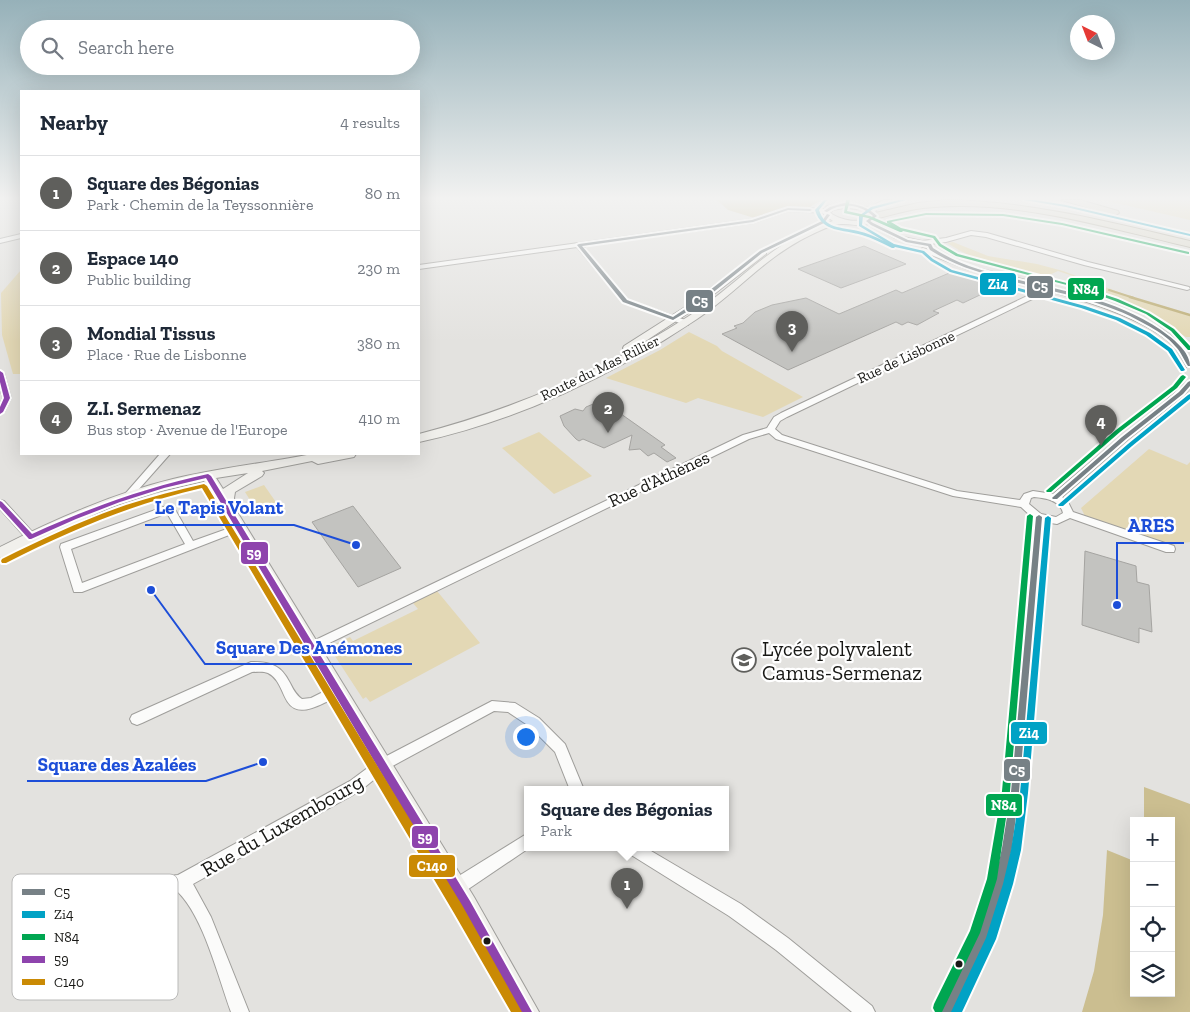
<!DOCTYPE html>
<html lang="en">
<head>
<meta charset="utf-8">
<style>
	body { margin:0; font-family:"Zilla Slab",serif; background:#f6f6f7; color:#1f2937 }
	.controls { position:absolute; right:15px; bottom:15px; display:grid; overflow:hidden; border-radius:0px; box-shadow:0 5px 20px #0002 }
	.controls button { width:45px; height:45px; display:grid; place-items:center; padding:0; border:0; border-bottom:1px solid #e0e1e3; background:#fff; color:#1f2937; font:25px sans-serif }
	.compass { position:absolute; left:1070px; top:15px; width:45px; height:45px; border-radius:50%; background:#fff; box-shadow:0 5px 20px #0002; rotate:318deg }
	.you { position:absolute; left:525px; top:736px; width:18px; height:18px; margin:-12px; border:4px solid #fff; border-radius:50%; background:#1a73e8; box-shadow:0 0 0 8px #1a73e833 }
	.badge { display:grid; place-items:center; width:32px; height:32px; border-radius:50%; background:#5f5f5c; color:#fff; font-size:16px; font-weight:700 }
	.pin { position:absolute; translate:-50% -41px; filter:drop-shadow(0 1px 2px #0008) }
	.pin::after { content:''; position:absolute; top:26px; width:18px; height:15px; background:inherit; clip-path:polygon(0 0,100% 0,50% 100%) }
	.popup { position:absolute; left:524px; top:786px; width:205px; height:65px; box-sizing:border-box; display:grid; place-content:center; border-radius:0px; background:#fff; filter:drop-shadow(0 1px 4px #0005); font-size:16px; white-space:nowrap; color:#747a83 }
	.popup b { font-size:19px; color:#1f2937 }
	.popup::after { content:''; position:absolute; left:50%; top:100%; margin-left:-10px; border:10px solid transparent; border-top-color:#fff }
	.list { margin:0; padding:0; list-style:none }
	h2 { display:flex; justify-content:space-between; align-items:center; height:65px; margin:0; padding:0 20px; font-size:21px }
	h2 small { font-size:16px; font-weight:400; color:#747a83 }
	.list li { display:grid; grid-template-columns:32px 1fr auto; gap:15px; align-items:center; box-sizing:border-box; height:75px; padding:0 20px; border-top:1px solid #e0e1e3 }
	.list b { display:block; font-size:19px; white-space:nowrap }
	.list p { margin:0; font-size:16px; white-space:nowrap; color:#747a83 }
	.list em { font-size:16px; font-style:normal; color:#747a83 }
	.icon { flex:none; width:28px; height:28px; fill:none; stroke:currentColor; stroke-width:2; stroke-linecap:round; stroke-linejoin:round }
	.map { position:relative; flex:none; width:1190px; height:1012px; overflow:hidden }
	.search { position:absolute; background:#fff; box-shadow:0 5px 20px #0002; left:20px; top:20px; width:400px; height:55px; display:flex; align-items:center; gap:12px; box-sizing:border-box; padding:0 18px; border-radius:28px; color:#747a83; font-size:19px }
	.panel { position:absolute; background:#fff; box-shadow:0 5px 20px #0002; left:20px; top:90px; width:400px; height:365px; border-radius:0px }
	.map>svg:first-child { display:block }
</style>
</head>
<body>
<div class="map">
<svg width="1190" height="1012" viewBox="0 0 1190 1012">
	<rect width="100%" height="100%" fill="#e3e2df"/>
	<!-- green -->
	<g fill="#e3d8b5">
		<path d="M1103,200H1190V220Z"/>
		<path d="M953,242L988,256L1037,264L1063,271L1137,299L1190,316V337H1186L1160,320L1134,308L1079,290L1091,282L1058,271L1038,280C1005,271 976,261 947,243Z"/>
		<path d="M21,270V374H13L2,335L1,293Z"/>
		<path d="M689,332L717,346L722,351L803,397L763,417L698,398L686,403L606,378L660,350Z"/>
		<path d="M539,432L592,476L554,494L502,448Z"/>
		<path d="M1149,449L1187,465L1190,462V542L1170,545L1085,516L1081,508Z"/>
		<path d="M264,485L280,508L260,516L245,492Z"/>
		<path d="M437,591L480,643L370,702L366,697L363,699L329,647L350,637L353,641L418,609L413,603Z"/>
	</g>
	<!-- forest -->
	<g fill="#cbbe90">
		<path d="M717,200H821L810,207L782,209L761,220L728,210Z"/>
		<path d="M1144,787L1190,804V1012H1082L1094,971L1103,915L1107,850L1134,861V993H1171V821H1144Z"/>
	</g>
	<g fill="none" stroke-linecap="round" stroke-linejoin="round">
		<!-- stream-far1 -->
		<path stroke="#bcac72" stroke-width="2" d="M1109,290L1134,298"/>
		<!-- stream -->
		<path stroke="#bcac72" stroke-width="2.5" d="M1130,297L1190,315"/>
	</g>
	<!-- building -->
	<g fill="#c3c3c0" stroke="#a5a4a1">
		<path d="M864,246L906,264L841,288L798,269Z"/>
		<path d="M954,271L971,278L1001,285L963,303L957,300L933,311L939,313L917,325L908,322L902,325L896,322L788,370L722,334L737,328L734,326L743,323L755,312L772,305L806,298L839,314L896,290L902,293Z"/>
		<path d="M598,402L610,411L614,409L665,445L661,447L676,458L667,462L654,453L648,456L640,449L629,450L632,435L604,448L583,439L579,441L576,439L564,426L560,416L575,409L583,411L586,407Z"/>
		<path d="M353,506L401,568L358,587L312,522Z"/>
		<path d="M1085,551L1136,566L1137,582L1149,585L1152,632L1139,628V643L1082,625Z"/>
	</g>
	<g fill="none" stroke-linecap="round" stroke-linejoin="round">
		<!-- street casing -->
		<g stroke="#9f9e9b" stroke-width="2">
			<g id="street">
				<path d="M788,207L826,209L829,211L826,213L788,211L753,223L583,246L627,300L688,321V325H685L623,302L577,247L419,269V265L752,219Z"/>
				<path d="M868,219L899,236L922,241L946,238L971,231L987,233L1088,262L1189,287L1190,289L1187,290L1084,265L986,237L971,235L946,242L930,244L927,246L895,238L866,222V220Z"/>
				<path d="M21,234V238L0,243V239Z"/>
				<path d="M923,248C940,253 956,262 973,267C1017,279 1190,312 1190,367H1187C1183,360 1180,353 1175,347C1150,320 1084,300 1049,291L787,417L780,421L775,429L782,435L957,491L1020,500L1024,494L1033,491L1053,494C1090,463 1126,432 1164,403C1170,397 1184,383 1190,381V388L1184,395L1127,440L1062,497L1068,502L1073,512L1174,546L1175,549L1174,552H1166L1070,518L1057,524L1044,522L1022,792L1015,848L1008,881L991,936L955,1012H937L976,933L992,881L999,848L1008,792L1034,519L1021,507L953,496L776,439L769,433L749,439L315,650L311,652L307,650L305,647L307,644L743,435L767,428L774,417L781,413L1042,289L967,269L921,251V249ZM1034,497C1045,498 1060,500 1063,513L1056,517L1041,514L1029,504L1031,498Z"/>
				<path d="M0,371L4,373L11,398L4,412L0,415V404L3,398L0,388Z"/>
				<path d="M160,454H170L131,498H125L123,496L125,494Z"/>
				<path d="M0,500L4,501L35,535L36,537L35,539H27L0,509Z"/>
				<path d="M169,505L173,506L193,541L238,525L243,528L242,530L82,592H74L60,547L61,544ZM167,513L185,544L82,583L71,549Z"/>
				<path d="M251,662C271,662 281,665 290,683C293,689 296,695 302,699L311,698L337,685L341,686L343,690C340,697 331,700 324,703C278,726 290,684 268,673C263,671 257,672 252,672L142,723L137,725L132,723L130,719L132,715Z"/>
				<path d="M492,701L515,703L539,718L565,744L584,790H570L555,752L529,726L508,712L494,711L387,769L360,791L193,884L211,917L249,1012H231C218,977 204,917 177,891L95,901L89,899L87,893L89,887L95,885L178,875L350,781L377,761Z"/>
				<path d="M528,833L529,848L461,894L455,896L449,894L447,888L449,882Z"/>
				<path d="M626,848H646L741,904L788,938L872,1006L875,1012H852L776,950L729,916L628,853Z"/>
			</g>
		</g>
		<!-- secondary casing -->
		<g stroke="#9f9e9b" stroke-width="2">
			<g id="secondary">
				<path d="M883,200H894L876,210L875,211L879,216C866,231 856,223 841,224C828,225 811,235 799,241C761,262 733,295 697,319C614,375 517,421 419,442V434C515,409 605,370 689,316C741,283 770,241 833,221L822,213L827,206L849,203L869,208ZM844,208L861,209L871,216C859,225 841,220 830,213L833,210Z"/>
				<path d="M763,249L766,250V254L696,308L632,350H624L623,348L624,346L690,304Z"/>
				<path d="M312,454H356L354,457L318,464L312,461L262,471L264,473L262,476L235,492L234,498L236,510L474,897L539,1012H514L458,913L204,481L156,492L111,507L0,558V547C56,519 112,494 173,479C219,468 266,463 312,454ZM248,473L223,489L216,478Z"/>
			</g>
		</g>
		<!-- highway casing -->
		<g stroke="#a5a191" stroke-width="2">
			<g id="highway">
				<path d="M946,200C1029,201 1110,222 1190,241V247C1104,227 1012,198 923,208C907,210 891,215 875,219L870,216L871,214L918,203Z"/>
				<path d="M1062,200H1080L1118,211L1119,213L1114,216Z"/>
			</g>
		</g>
		<!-- street -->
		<use href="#street" fill="#fbfbfa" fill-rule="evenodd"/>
		<!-- secondary -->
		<use href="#secondary" fill="#f1f0ec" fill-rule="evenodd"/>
		<!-- highway -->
		<use href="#highway" fill="#dbd8ca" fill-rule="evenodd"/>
		<!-- bus-1 casing -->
		<g stroke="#fff" stroke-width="4">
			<g id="bus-1">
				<path d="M844,203C857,204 868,207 877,216L870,221L873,223L908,240L931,244L933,248C947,257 962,264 978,269C1042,289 1115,294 1169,336C1178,343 1190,354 1190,366H1188C1184,360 1181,352 1176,347C1168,337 1156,330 1145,324C1106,301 1059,293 1015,282C985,274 956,267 930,250L928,246L906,242L871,225L866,221L873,216C859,204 842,202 827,212L824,211L830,207Z"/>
				<path d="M788,208L810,209L812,210L810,211L788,210L753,222L582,246L627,300L673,317L691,305L760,251L822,221L827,214L830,215L824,223L762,253L695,307L673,320L623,302L577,245L579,244L752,220Z"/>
				<path d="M1190,381V386L1183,394L1126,439L1057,499H1053L1052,498L1053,497L1122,437L1179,392L1188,382Z"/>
				<path d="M1039,515L1042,517L1019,792L1012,848L1005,881L988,936L952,1012H941L978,934L995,881L1002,848L1011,792L1036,517Z"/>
			</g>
		</g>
		<!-- bus-2 casing -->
		<g stroke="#fff" stroke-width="4">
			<g id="bus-2">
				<path d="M824,200H827L819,210C825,229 841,227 858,231C867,233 876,237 884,241L859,226V216L871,207L899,200H906L873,209L863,216L862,225L894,244L924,251L933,259L952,270L1085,306L1120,318L1150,333L1172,349L1185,370L1183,371H1181L1168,351L1146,335L1116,320L1081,308L950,272L931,261L922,253L895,247L894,248H892C882,243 872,238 862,235C843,229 822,233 815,210Z"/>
				<path d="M1024,200H1035L1066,205L1190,234V236L1066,207Z"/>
				<path d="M1190,394V399L1132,446L1063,506H1059L1058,505L1059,504L1128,444L1188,395Z"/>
				<path d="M1048,516L1051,518L1028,793L1021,850L1013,884L996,939L962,1012H951L986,938L1003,884L1011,850L1020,793L1045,518Z"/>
			</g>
		</g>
		<!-- bus-3 casing -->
		<g stroke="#fff" stroke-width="4">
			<g id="bus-3">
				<path d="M846,200H850L847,211L870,216L891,225L887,223V221L926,213L1003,214L1062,223L1189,252V254H1188L1062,225L1003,216L926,215L891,222L901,228L935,236L941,244L958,254L1085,288L1118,299L1149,313L1174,329L1190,346V350H1188L1171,331L1146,314L1115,301L1082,289L956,256L939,246L933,238L903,231L902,232H900L868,218L844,213Z"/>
				<path d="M1183,375L1186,377L1177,388L1120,432L1051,492H1047L1046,491L1047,490L1116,430L1173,386L1181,376Z"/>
				<path d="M1030,514L1033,516L1010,791L997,879L980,933L942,1012H935L933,1008L934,1004L970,931L987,879L1002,791L1027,516Z"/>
			</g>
		</g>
		<!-- bus-4 casing -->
		<g stroke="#fff" stroke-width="4">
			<g id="bus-4">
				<path d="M0,371L3,373L10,398L3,412L0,414V407L4,398L0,382Z"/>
				<path d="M208,474L211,476L470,901L532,1012H521L462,909L206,478L164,488L120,502L76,519L31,539H29L0,507V501L2,502L32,534C89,508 147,487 208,474Z"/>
			</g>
		</g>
		<!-- bus-5 casing -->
		<g stroke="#fff" stroke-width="4">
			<path id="bus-5" d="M204,484L207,486L462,905L522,1012H511L454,913L202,488C132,504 71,530 6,563H2L1,561L2,559C42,539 83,520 126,505C151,497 177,490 204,484Z"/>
		</g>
		<!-- bus-1 -->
		<use href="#bus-1" fill="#778186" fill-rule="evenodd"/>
		<!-- bus-2 -->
		<use href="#bus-2" fill="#01a2c5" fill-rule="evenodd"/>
		<!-- bus-3 -->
		<use href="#bus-3" fill="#00a651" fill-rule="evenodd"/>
		<!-- bus-4 -->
		<use href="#bus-4" fill="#8e44ad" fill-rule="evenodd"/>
		<!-- bus-5 -->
		<use href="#bus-5" fill="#ca8a04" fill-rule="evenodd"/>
	</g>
	<!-- sky -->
	<linearGradient id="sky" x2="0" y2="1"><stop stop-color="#96b1b9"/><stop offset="0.58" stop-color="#f2f2f1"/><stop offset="1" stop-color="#f2f2f1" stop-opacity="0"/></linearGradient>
	<rect width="1190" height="342" fill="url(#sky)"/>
	<!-- icons -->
	<defs>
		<g id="school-ring" transform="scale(1.25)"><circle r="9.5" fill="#fff" stroke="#5f5f5c" stroke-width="1.5"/><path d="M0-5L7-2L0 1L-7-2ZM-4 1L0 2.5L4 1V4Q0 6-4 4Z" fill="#5f5f5c"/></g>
	</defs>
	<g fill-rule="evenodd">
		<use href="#school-ring" x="744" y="660"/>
	</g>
	<!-- markers -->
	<g fill="#181815" stroke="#fff" stroke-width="2">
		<circle cx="487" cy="941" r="4.5"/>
		<circle cx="959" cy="964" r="4.5"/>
	</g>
	<g text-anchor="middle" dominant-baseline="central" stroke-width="4.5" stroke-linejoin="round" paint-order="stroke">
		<!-- far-street labels -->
		<g font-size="15" fill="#181815" stroke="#fff">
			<text transform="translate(906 357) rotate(-25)">Rue de Lisbonne</text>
			<text transform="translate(600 368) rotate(-26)">Route du Mas Rillier</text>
		</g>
		<!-- street labels -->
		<g font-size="18" fill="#181815" stroke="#fff">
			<text transform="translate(659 479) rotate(-25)">Rue d'Athènes</text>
		</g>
		<!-- near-poi labels -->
		<g font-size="21" fill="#181815" stroke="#fff" text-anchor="start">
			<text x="762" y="648">Lycée polyvalent<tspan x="762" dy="24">Camus-Sermenaz</tspan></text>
		</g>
		<!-- near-street labels -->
		<g font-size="21" fill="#181815" stroke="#fff">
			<text transform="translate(282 825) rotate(-30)">Rue du Luxembourg</text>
		</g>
	</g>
	<!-- legend -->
	<rect x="12" y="874" width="166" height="126" rx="8" fill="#fff" stroke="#babab9" stroke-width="1"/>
	<rect x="22" y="889" width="23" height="6" fill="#778186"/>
	<rect x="22" y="911" width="23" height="7" fill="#01a2c5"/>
	<rect x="22" y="934" width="23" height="6" fill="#00a651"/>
	<rect x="22" y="956" width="23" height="7" fill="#8e44ad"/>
	<rect x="22" y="979" width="23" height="6" fill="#ca8a04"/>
	<g font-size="14" fill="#181815">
		<text x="54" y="897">C5</text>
		<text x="54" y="919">Zi4</text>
		<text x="54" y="942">N84</text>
		<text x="54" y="964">59</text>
		<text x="54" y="987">C140</text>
	</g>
	<!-- callouts -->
	<path fill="none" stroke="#1d4ed8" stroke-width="2" d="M356 545L294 525H145M1117 605L1117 543H1184M151 590L205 664H412M263 762L206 781H27"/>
	<g fill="#1d4ed8" stroke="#fff" stroke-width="2">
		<circle cx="356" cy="545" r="5"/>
		<circle cx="1117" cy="605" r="5"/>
		<circle cx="151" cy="590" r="5"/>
		<circle cx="263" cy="762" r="5"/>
	</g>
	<g font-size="19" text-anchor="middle" font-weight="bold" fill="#1d4ed8" stroke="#fff" stroke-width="4.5" stroke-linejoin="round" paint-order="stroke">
		<text x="219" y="514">Le Tapis Volant</text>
		<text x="1151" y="532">ARES</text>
		<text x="309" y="654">Square Des Anémones</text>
		<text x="117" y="771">Square des Azalées</text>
	</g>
	<g stroke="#fff" stroke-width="2">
		<rect x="979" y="272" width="38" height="24" rx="5" fill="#01a2c5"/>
		<rect x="1026" y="275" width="28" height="24" rx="5" fill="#778186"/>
		<rect x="1067" y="277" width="38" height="24" rx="5" fill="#00a651"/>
		<rect x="685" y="289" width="29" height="24" rx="5" fill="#778186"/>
		<rect x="240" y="541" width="29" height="24" rx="5" fill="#8e44ad"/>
		<rect x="1010" y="721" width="38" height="24" rx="5" fill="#01a2c5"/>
		<rect x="1003" y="758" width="28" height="24" rx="5" fill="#778186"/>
		<rect x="985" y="793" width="38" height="24" rx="5" fill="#00a651"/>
		<rect x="411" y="825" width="28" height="24" rx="5" fill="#8e44ad"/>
		<rect x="408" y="854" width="48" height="24" rx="5" fill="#ca8a04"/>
	</g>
	<g font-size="14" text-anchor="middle" font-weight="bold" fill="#fff">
		<text x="998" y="289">Zi4</text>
		<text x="1040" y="291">C5</text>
		<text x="1086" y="294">N84</text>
		<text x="700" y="306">C5</text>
		<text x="254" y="558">59</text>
		<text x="1029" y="738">Zi4</text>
		<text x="1017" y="775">C5</text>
		<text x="1004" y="810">N84</text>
		<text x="425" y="842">59</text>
		<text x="432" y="871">C140</text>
	</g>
</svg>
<div class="controls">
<button>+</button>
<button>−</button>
<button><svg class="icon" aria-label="locate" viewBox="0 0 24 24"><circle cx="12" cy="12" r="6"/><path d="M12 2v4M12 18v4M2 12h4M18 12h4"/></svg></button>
<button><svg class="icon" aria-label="layers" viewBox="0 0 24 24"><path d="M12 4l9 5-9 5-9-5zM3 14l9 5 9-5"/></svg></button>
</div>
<svg class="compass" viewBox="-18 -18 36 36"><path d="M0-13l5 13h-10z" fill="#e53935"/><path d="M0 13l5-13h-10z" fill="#747a83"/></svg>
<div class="you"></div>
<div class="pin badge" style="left:627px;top:909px">1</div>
<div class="popup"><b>Square des Bégonias</b>Park</div>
<div class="pin badge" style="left:608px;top:433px">2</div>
<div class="pin badge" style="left:792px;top:352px">3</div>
<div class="pin badge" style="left:1101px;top:446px">4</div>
<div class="search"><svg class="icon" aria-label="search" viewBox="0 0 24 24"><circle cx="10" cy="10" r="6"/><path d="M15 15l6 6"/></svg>Search here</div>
<section class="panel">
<h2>Nearby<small>4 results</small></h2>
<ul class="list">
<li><span class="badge">1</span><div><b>Square des Bégonias</b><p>Park · Chemin de la Teyssonnière</p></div><em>80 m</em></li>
<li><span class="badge">2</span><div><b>Espace 140</b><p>Public building</p></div><em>230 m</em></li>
<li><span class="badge">3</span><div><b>Mondial Tissus</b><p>Place · Rue de Lisbonne</p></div><em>380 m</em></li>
<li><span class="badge">4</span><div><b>Z.I. Sermenaz</b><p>Bus stop · Avenue de l'Europe</p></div><em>410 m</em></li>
</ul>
</section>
</div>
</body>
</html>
